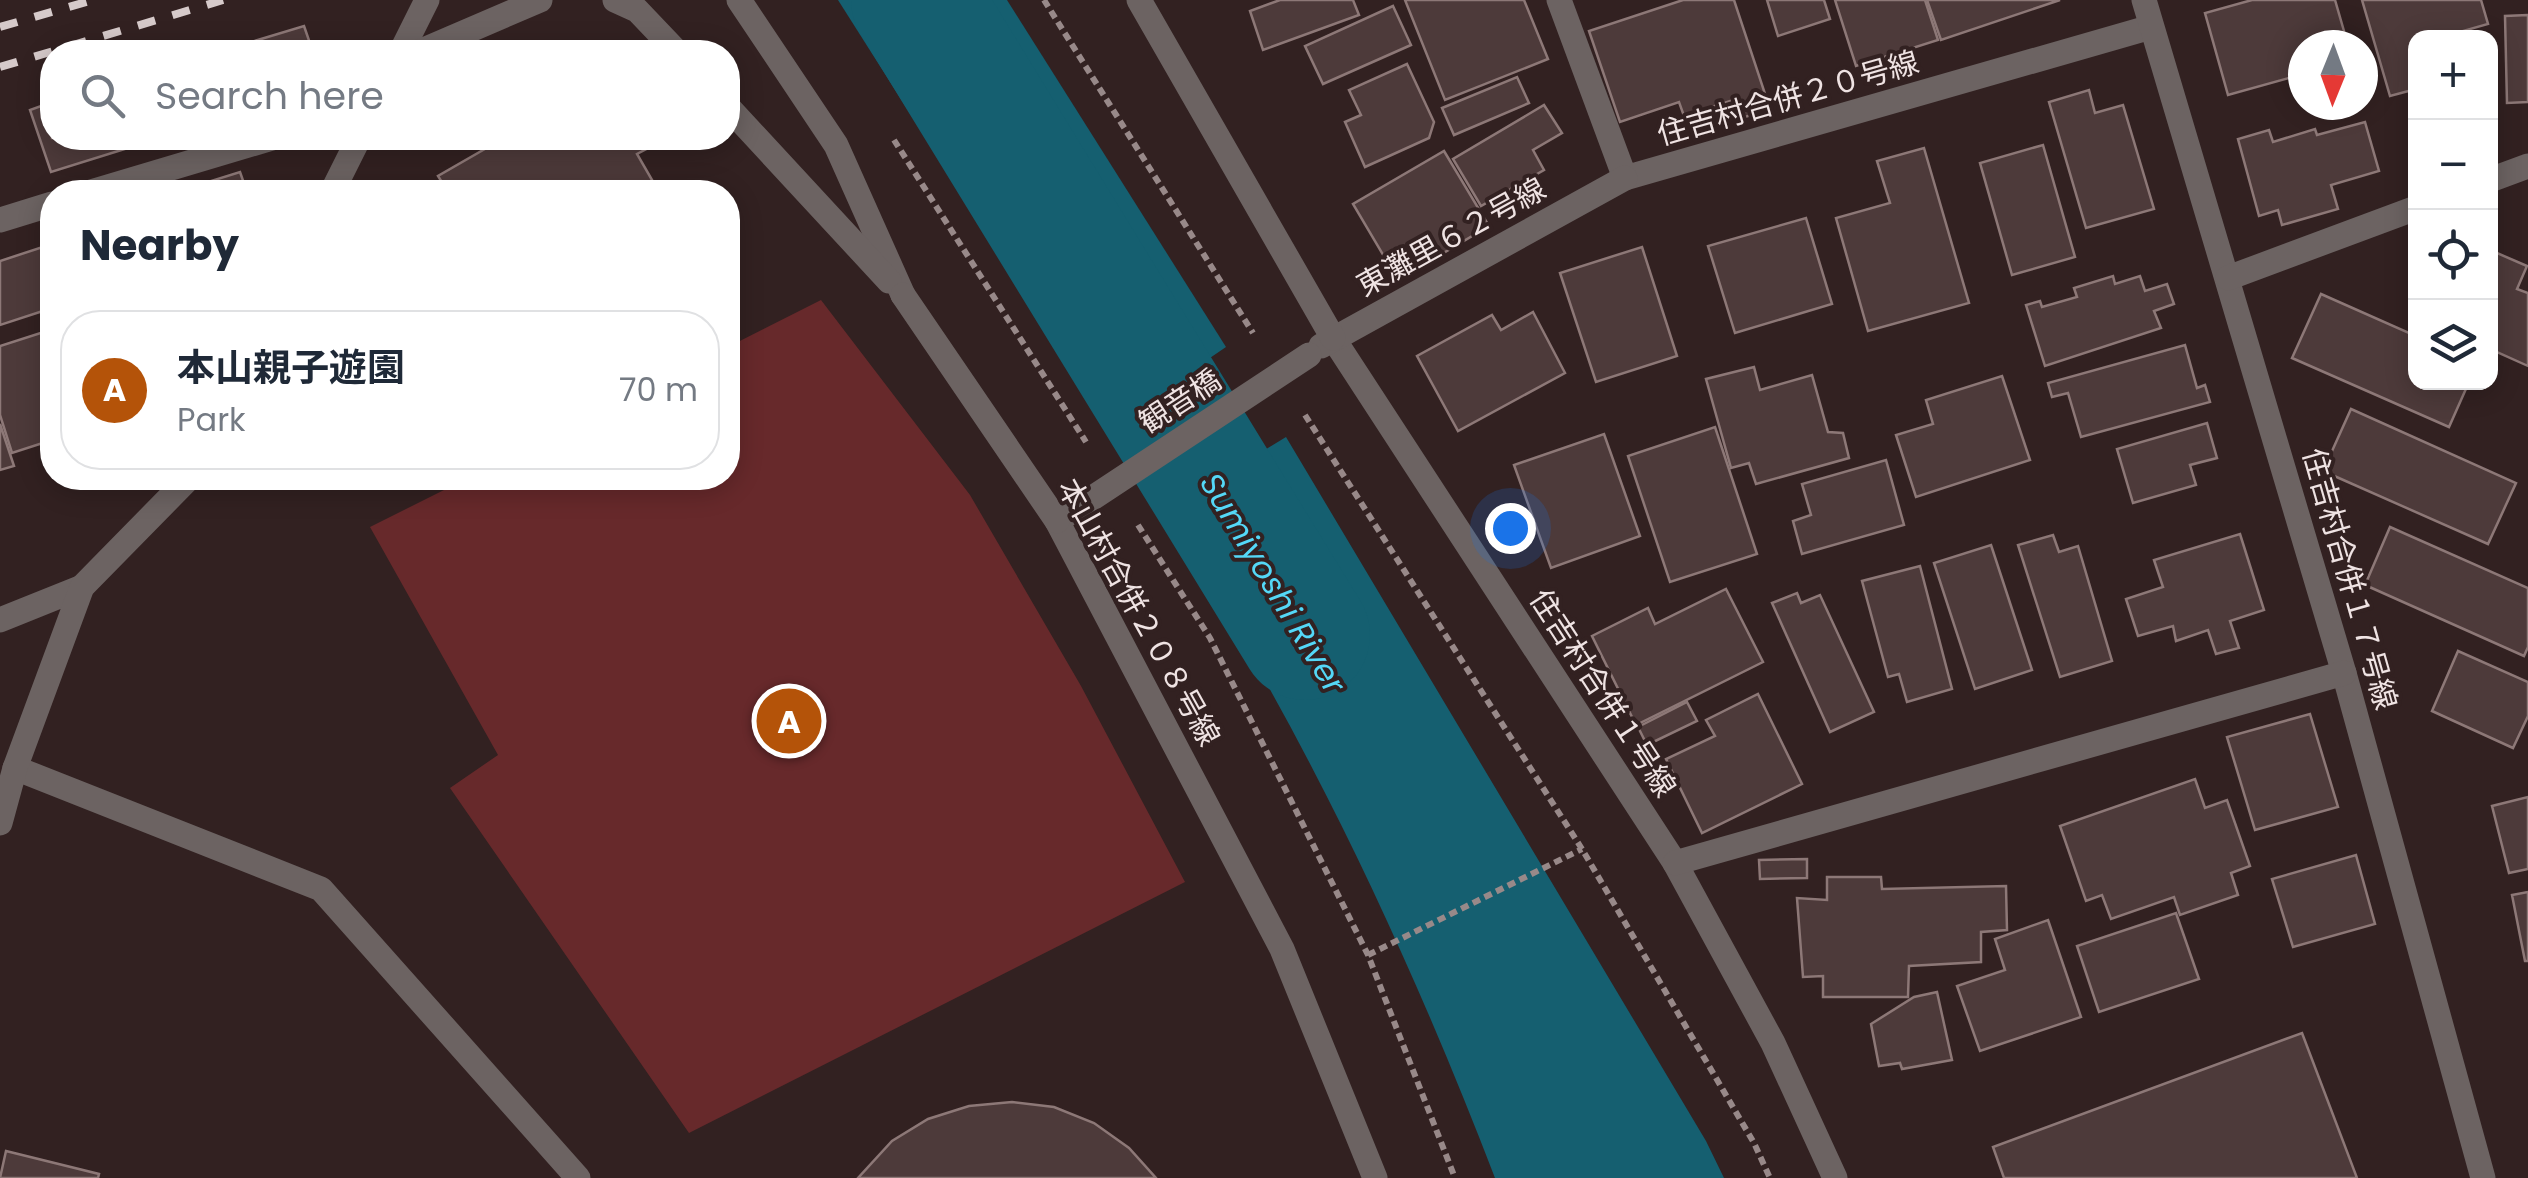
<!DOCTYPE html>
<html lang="en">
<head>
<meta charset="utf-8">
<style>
	body { margin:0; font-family:Poppins,"Noto Sans JP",sans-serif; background:#f6f6f7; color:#1f2937 }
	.controls { position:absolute; right:30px; top:30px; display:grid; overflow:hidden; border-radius:20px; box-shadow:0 5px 25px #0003 }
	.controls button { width:90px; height:90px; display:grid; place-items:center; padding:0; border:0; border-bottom:2px solid #e0e1e3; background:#fff; color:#1f2937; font:50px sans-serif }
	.compass { position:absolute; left:2288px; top:30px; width:90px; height:90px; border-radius:50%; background:#fff; box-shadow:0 5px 25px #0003; rotate:181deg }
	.you { position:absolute; left:1510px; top:528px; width:35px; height:35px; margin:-25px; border:8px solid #fff; border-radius:50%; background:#1a73e8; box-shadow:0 0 0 15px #1a73e833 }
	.badge { display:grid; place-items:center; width:65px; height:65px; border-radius:50%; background:#b45309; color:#fff; font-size:32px; font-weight:700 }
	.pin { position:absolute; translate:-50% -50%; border:5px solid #fff; box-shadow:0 2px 10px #0006 }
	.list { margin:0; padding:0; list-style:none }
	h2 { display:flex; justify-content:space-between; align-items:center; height:130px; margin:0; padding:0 40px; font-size:42px }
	h2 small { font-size:32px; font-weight:400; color:#747a83 }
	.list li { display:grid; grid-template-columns:65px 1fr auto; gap:30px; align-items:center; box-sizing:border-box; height:160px; margin:0 20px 20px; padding:0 20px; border:2px solid #e0e1e3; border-radius:40px }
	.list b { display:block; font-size:38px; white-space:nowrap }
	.list p { margin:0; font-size:32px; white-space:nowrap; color:#747a83 }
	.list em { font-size:32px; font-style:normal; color:#747a83 }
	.icon { flex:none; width:55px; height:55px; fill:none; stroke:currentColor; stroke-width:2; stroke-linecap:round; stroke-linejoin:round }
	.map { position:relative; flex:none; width:2528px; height:1178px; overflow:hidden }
	.search { position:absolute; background:#fff; box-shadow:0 5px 25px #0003; left:40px; top:40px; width:700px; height:110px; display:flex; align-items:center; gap:25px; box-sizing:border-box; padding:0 35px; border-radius:40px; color:#747a83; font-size:38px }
	.panel { position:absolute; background:#fff; box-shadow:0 5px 25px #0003; left:40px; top:180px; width:700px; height:310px; border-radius:40px }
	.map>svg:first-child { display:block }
</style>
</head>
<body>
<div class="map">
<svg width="2528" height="1178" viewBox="0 0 2528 1178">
	<rect width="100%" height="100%" fill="#322121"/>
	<!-- park -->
	<path fill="#67292b" d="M821,300L970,495L1081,686L1185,882L689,1133L450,788L498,755L370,527L468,478H728V347Z"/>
	<!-- water -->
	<g fill="#155f70">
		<path d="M838,0H1007L1226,347L1109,427Z"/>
		<path d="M1286,437L1706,1141L1724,1178H1495C1406,946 1299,720 1163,512Z"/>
	</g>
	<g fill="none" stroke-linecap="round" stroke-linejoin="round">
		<!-- river -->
		<path stroke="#155f70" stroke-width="130" d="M916,0L1305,635"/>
	</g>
	<!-- building -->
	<g fill="#4d3a3a" stroke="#8d7877" stroke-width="2.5">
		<path d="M1280,0H1353L1359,15L1263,50L1250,11Z"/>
		<path d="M1405,0H1524L1548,59L1445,100Z"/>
		<path d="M1683,0H1734L1770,109L1739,119L1733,100L1684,116L1679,102L1620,122L1589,31Z"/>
		<path d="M1767,0H1824L1830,19L1778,36Z"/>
		<path d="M1835,0H1925L1938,40L1856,66Z"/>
		<path d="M1927,0H2060L1941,40Z"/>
		<path d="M2252,0H2335L2348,45H2303V74L2228,95L2205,13Z"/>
		<path d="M2362,0H2481L2488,24L2456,33L2458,38H2416V89L2390,96Z"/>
		<path d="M1393,6L1411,45L1323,84L1305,46Z"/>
		<path d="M2528,15V102L2507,103L2505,16Z"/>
		<path d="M304,26L313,52H218Z"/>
		<path d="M1407,64L1434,122L1429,138L1365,167L1345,122L1361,115L1349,90Z"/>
		<path d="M1517,77L1529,103L1454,135L1442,108Z"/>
		<path d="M2089,90L2095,113L2123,105L2154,209L2086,228L2049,102Z"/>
		<path d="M52,102V138H160L51,172L30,110Z"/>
		<path d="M1544,105L1562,133L1533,150L1544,170L1481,206L1453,159Z"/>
		<path d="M2365,122L2379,171L2331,185L2338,209L2282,225L2278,210L2259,216L2238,139L2269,130L2273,142L2315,129L2317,135Z"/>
		<path d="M504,138H650L654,145L637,154L659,192H448L438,176Z"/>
		<path d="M2043,145L2075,257L2012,275L1980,163Z"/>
		<path d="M1924,148L1969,303L1868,331L1836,218L1890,203L1877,161Z"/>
		<path d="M1444,151L1489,226L1398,280L1353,204Z"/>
		<path d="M240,172L247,192H176Z"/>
		<path d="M1806,218L1832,304L1735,333L1708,246Z"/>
		<path d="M52,244V308L0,325V261Z"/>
		<path d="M1642,247L1677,356L1596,382L1560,273Z"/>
		<path d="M2490,250L2527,266L2517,289L2528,293V366L2490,349Z"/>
		<path d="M2113,276L2115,284L2140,276L2145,291L2167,284L2174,304L2154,311L2161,328L2045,366L2026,305L2040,301L2042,307L2077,297L2074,288Z"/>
		<path d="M2321,294L2416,336V382H2469L2449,427L2292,358Z"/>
		<path d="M1533,312L1565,373L1458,431L1417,356L1492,315L1501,330Z"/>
		<path d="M50,330L52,440L12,453L0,415V346Z"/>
		<path d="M2185,345L2197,388L2205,385L2210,402L2081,437L2068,393L2052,397L2048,383Z"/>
		<path d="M1754,367L1760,390L1812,375L1828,432L1843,433L1849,458L1756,484L1749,463L1731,468L1706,379Z"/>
		<path d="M2002,376L2030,460L1916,497L1896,435L1933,424L1926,400Z"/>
		<path d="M2351,409L2516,483L2488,544L2323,471Z"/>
		<path d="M2207,423L2217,458L2190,465L2196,485L2133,503L2117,449Z"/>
		<path d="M0,424L14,466L0,470Z"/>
		<path d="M1715,427L1757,554L1670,582L1628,456Z"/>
		<path d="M1604,434L1640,536L1551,568L1514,465Z"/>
		<path d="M1886,460L1904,525L1802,554L1793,521L1811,515L1802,484Z"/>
		<path d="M2390,527L2528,588V647L2524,656L2365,585Z"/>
		<path d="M2240,534L2264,610L2230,621L2239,648L2216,654L2208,630L2176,641L2173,626L2138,636L2126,599L2163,587L2154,560Z"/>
		<path d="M2053,535L2059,552L2078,546L2112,661L2060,677L2018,545Z"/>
		<path d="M1991,545L2032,670L1975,689L1934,563Z"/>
		<path d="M1920,566L1952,689L1907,702L1899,674L1888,677L1862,581Z"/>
		<path d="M1726,589L1763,662L1636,725L1592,636L1648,608L1655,624Z"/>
		<path d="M1797,593L1801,603L1820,595L1874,712L1830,732L1772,603Z"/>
		<path d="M2458,651L2528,682V716L2513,748L2432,711Z"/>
		<path d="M1758,694L1802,784L1702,833L1666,759L1715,736L1706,720Z"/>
		<path d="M1687,702L1697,721L1647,745L1638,727Z"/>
		<path d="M2310,714L2338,807L2255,830L2227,737Z"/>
		<path d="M2195,779L2205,808L2227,800L2250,866L2231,873L2238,895L2180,915L2174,897L2111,919L2102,895L2086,901L2060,826Z"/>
		<path d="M2528,797V869L2509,873L2492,806Z"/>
		<path d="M2356,855L2375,924L2293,947L2272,879Z"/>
		<path d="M1807,859V878L1760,879L1759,860Z"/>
		<path d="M1827,877H1881L1882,889L2006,886L2007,930L1981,932V962L1909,966L1908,997H1823V976L1803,977L1797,898L1827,900Z"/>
		<path d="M2528,892V961H2525L2512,895Z"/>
		<path d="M2176,913L2199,979L2099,1012L2077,946Z"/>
		<path d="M2048,920L2081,1017L1980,1051L1957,986L2005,970L1995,939Z"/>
		<path d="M1937,992L1952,1060L1902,1069L1900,1063L1879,1066L1871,1024L1914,997Z"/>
		<path d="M2302,1033L2357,1178H2004L1993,1147Z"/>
		<path d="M1012,1102L1054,1107L1094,1123L1129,1148L1156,1178H858L892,1141L928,1119L969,1106Z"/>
		<path d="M6,1151L99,1174L98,1178H0Z"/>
	</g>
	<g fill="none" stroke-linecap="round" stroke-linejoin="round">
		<!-- path -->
		<g stroke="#988989" stroke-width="6" stroke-dasharray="8 5" stroke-linecap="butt">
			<path d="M1044,0L1253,333"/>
			<path d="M894,140L1086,442"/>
			<path d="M1305,415L1582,849L1754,1143L1770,1178"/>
			<path d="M1138,525L1210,638L1368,955L1455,1178"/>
			<path d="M1368,955L1582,849"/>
		</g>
		<!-- service -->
		<g stroke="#6c6362" stroke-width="25">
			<path d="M91,192L272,138"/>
			<path d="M0,220L52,204"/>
			<path d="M15,768L321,889L578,1178"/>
		</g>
		<!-- minor -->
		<g stroke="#6c6362" stroke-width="25">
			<path d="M615,0L637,10L677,52"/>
			<path d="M739,0L836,145L903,295"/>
			<path d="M1559,0L1625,178L2151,27"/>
			<path d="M2144,0L2344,673L2483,1178"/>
			<path d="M401,52L427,0"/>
			<path d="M419,52L540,0"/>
			<path d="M728,107L889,281"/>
			<path d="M2490,180L2528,166"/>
			<path d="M2228,278L2416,208"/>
			<path d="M1333,338L1675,863L1773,1043L1835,1178"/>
			<path d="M1321,346L1625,178"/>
			<path d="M1088,501L1057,521L1282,949L1375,1178"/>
			<path d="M0,620L82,587"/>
			<path d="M1675,863L2344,673"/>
		</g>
		<!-- tertiary -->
		<g stroke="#6c6362" stroke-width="25">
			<path d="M1139,0L1333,338"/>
			<path d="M332,192L359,138"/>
			<path d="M903,295L1057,521"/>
			<path d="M0,823L15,768L82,587L189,478"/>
		</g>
		<!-- rail -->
		<g stroke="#d6caca" stroke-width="8" stroke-dasharray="18 18" stroke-linecap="butt">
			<path d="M0,27L93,0"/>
			<path d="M0,67L223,0"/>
		</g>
		<!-- minor-bridge -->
		<path stroke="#6c6362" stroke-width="25" d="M1088,501L1309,355"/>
	</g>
	<g text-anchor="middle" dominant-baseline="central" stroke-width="8" stroke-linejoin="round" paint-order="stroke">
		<!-- street labels -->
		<g font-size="30" fill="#efe3e3" stroke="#322121">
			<text transform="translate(1788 98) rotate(-16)">住吉村合併２０号線</text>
			<text transform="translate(1451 237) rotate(-29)">東灘里６２号線</text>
			<text transform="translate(1180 401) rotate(-33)">観音橋</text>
			<text transform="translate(2350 579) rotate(74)">住吉村合併１７号線</text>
			<text transform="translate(1139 612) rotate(61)">本山村合併２０８号線</text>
			<text transform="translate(1603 693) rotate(57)">住吉村合併１号線</text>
		</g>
		<!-- water labels -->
		<g font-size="32" font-style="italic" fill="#54d8f7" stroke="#322121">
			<text transform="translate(1273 583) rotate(59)">Sumiyoshi River</text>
		</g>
	</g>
</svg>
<div class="controls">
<button>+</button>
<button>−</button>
<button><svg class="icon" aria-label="locate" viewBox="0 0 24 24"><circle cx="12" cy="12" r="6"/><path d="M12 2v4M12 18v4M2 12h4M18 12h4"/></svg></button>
<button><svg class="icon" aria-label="layers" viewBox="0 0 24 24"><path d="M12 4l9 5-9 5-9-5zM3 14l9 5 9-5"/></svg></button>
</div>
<svg class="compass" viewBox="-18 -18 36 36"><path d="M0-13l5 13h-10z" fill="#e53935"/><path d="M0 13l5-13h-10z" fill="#747a83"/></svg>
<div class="you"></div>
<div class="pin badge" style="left:789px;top:721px">A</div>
<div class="search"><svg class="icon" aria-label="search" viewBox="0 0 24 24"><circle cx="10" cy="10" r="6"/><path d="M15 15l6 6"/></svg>Search here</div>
<section class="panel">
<h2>Nearby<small></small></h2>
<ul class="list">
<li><span class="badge">A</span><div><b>本山親子遊園</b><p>Park</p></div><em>70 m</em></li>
</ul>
</section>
</div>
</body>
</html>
